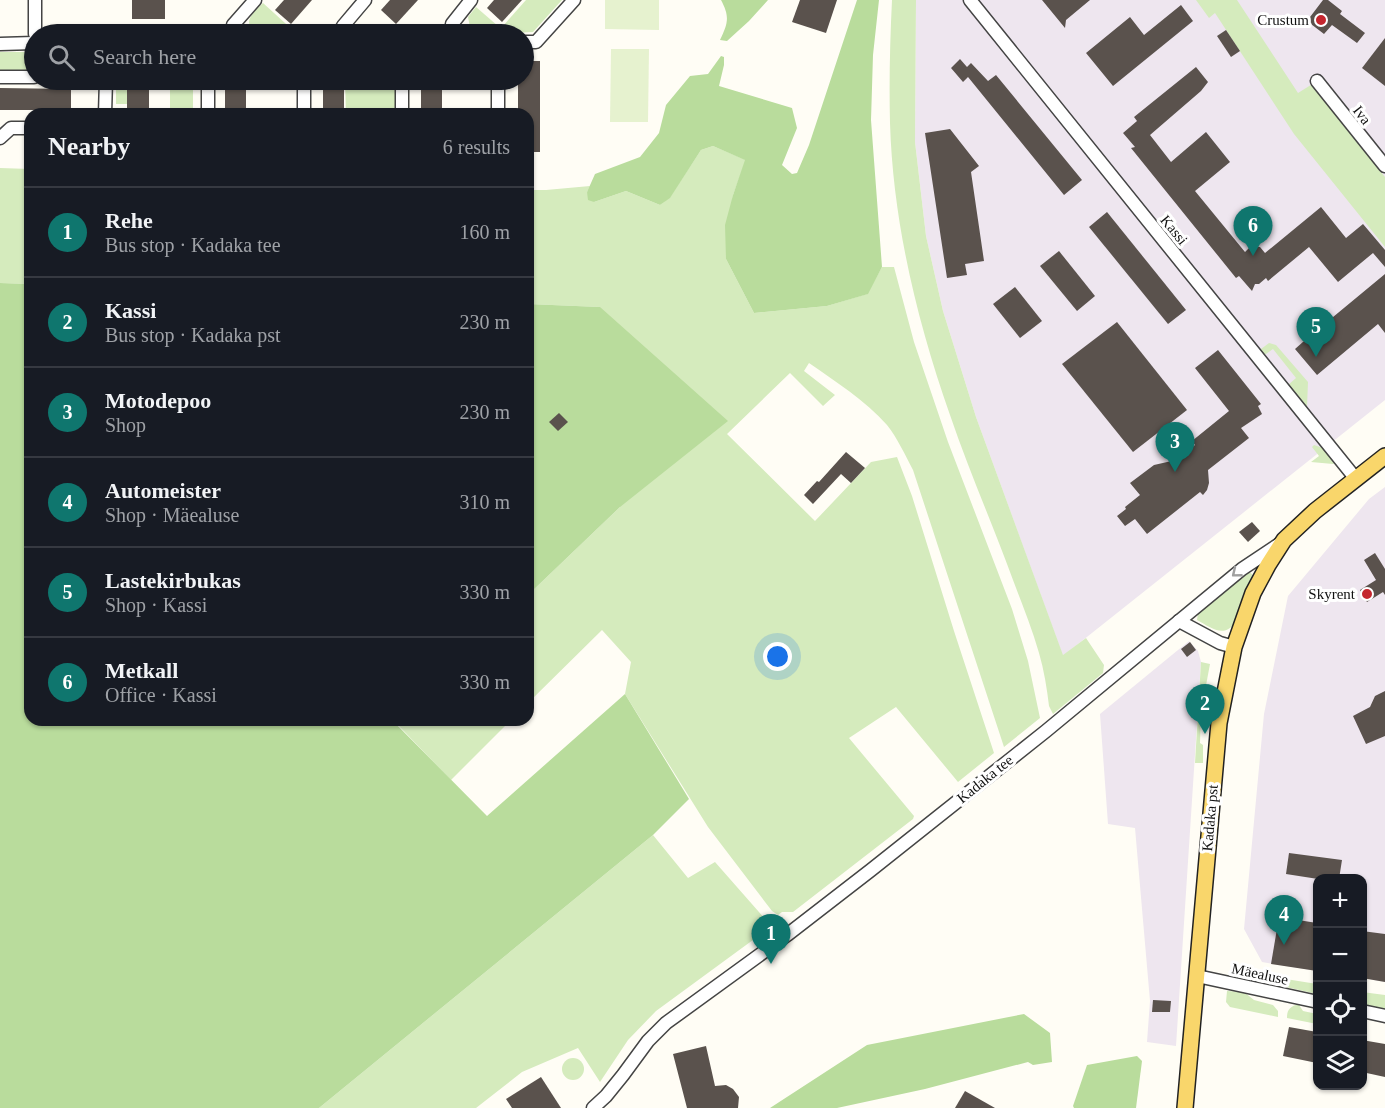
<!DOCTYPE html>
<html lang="en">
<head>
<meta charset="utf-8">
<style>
	body { margin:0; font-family:Georgia,serif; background:#242831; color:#f1f3f6 }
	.controls { position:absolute; right:18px; bottom:18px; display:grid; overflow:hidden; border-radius:12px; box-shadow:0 2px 4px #0004 }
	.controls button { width:54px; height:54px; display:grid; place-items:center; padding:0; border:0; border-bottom:2px solid #363941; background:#171b24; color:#f1f3f6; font:30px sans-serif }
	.you { position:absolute; left:778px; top:657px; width:21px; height:21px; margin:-15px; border:4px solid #fff; border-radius:50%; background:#1a73e8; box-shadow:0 0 0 9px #1a73e833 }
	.badge { display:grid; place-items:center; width:39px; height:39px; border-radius:50%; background:#0f766e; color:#fff; font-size:20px; font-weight:700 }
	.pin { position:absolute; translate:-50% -50px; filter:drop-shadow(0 2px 3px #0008) }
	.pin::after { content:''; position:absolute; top:32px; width:21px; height:18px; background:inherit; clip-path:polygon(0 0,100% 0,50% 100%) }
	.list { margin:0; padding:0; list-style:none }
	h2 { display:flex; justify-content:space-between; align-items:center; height:78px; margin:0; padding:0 24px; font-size:26px }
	h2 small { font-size:20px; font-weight:400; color:#9ea1a6 }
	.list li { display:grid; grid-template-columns:39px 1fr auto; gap:18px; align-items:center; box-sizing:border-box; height:90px; padding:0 24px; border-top:2px solid #363941 }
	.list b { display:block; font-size:22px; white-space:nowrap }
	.list p { margin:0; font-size:20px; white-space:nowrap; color:#9ea1a6 }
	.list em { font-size:20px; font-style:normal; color:#9ea1a6 }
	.icon { flex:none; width:33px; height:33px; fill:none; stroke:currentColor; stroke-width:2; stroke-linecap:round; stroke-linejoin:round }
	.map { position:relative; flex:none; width:1385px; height:1108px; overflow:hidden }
	.search { position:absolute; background:#171b24; box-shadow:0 2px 4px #0004; left:24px; top:24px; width:510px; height:66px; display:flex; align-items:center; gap:15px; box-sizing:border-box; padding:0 21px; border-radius:33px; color:#9ea1a6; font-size:22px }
	.panel { position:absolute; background:#171b24; box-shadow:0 2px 4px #0004; left:24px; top:108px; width:510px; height:618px; border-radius:18px }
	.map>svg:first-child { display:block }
</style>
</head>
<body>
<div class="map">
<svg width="1385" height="1108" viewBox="0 0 1385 1108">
	<rect width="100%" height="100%" fill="#fffdf5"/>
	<!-- industrial -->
	<g fill="#eee6ef">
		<path d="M916,0H1385V400L1063,656L976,417L943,311L926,236L915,142Z"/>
		<path d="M1385,487V982L1363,978L1362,878H1318L1317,971L1262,962L1244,929L1264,714L1288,596L1369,499Z"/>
		<path d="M1189,641L1198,651L1201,662L1176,1046L1147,1042L1150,1001L1135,828L1108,824L1100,714Z"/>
	</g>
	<!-- green -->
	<g fill="#d5ebbd">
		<path d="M526,0H562L533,32L511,33L503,26Z"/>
		<path d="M892,0H916L915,142L926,236L943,311L976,417L1063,655L1086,638L1104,665L1103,673L1053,714L1049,706C1047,689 1044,670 1039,653C1032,628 1022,604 1013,580C993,525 969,471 950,415C917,321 893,222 890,123C889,82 890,41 892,0Z"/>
		<path d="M1196,0H1237L1298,93L1314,83L1356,141L1385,177V247L1294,134L1215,13L1209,18Z"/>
		<path d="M263,3L296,33H255C242,21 253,13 263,3Z"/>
		<path d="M476,7L506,33L475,32L470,27L468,17Z"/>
		<path d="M0,52H34V70L0,71Z"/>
		<rect x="116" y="80" width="11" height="24"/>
		<rect x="170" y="80" width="23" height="33"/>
		<path d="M345,80H397V114H346Z"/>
		<path d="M713,146L746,160L733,195L726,259L754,313L827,306L867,294L882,267H894L914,342L948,442L1012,609L1028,661L1040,718L1004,747L913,470C905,455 898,439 887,425C865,400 836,382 809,363L804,371L835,395L823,406L790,373L727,434L815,521L871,462L897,457L912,496L954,631L994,753L958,782L896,707L849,738L914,816L913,819L793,912H782L778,915L772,911L708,827L625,694L631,662L602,630L528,703V595L620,507L600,307L528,304V190H546L590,186L587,192L594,202L626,191L660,205L670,197L701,150Z"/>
		<path d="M0,168L30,169V284L0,283Z"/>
		<path d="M1269,343L1276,345L1308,382L1307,407L1288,385L1296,378L1273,349L1263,356L1261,349Z"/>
		<path d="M1314,445L1323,448L1336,463L1333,464L1311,462L1319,456L1312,447Z"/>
		<path d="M1249,572L1252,574L1253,578L1234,624C1223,638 1210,627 1197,620L1198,613Z"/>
		<path d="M1201,662L1210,664L1201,712L1200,743L1203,745V763H1195Z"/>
		<path d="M399,720H511L451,780L396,723Z"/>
		<path d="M653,835L688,878L715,862L765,919L757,937L656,1011L628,1040L600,1082L578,1048L522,1072L476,1108H319Z"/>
		<path d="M1254,974L1317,984V994L1255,980L1254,979Z"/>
		<path d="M1227,991L1244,992L1254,1000L1273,1005L1278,1011V1017L1230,1007L1226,1002Z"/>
		<path d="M1362,992L1385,995V1009L1363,1004Z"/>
		<path d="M1296,1005H1299L1303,1011L1317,1014V1024L1287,1018C1287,1011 1289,1007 1296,1005Z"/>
		<circle cx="573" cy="1069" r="11"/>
	</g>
	<!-- forest -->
	<g fill="#b9dc9c">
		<path d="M721,0H768L749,21L727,41L720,40C728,23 730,17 721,0Z"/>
		<path d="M857,0H879L873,55L871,120L882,267L868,294L827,306L754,313L726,259L725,225L733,195L745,160L713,146L701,150L670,198L660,205L626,191L594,202L588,200L587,192L595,174L640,157L659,133L666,105L690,76L708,74L721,56L724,57V65L719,86L792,108L797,128L782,165L792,174L797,173L809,145Z"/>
		<path d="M0,283L30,284V720H399L396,724L487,816L625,694L689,799L653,835L319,1108H0Z"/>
		<path d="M528,304L600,307L728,421L620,507L528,595Z"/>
		<path d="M1024,1014L1050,1033L1052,1062L1033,1065L1028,1062L925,1089L837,1108H770L867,1045Z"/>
		<path d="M1137,1056L1142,1061L1136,1108H1074L1073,1106L1087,1065Z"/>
	</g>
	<!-- pitch -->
	<g fill="#e6f2cf">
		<path d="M605,0H659V30L605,29Z"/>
		<path d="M611,49H649L648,122H610Z"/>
	</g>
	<!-- building -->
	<g fill="#5a524d">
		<rect x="132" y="0" width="33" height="19"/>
		<path d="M284,0H312L291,24L275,10Z"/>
		<path d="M390,0H418L396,24L381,10Z"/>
		<path d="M494,0H522L502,22L487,8Z"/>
		<path d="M800,0H837L826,33L792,22Z"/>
		<path d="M1042,0H1090L1066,20L1065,28Z"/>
		<path d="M1323,0H1328L1342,11L1340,14L1365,33L1357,43L1332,25L1324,34L1307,21Z"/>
		<path d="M1181,5L1193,21L1113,86L1086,53L1130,17L1144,35Z"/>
		<path d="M1226,30L1240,51L1231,57L1217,36Z"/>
		<path d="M1385,38V86L1362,68Z"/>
		<path d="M960,59L967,67L971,63L988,81L996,75L1082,180L1064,195L968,77L963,82L951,68Z"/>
		<path d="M524,61H540V152H528V114H518V80H524Z"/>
		<path d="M1196,67L1208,82L1201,91L1150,135L1171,162L1206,132L1230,162L1195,191L1245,252L1251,246L1260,247L1265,253L1321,207L1346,238L1363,224L1385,250V267L1373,253L1338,282L1309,247L1268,281L1266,278L1259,284H1255L1252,291L1239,276L1236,278L1131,148L1135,147L1123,133L1137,121L1134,117Z"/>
		<rect x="127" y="80" width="22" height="34"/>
		<rect x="225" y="80" width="21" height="34"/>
		<rect x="323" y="80" width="21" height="34"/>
		<rect x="421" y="80" width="21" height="34"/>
		<path d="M0,88L71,89V110H0Z"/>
		<path d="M950,129L979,166L971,172L984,261L965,264L967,275L947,278L925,133Z"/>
		<path d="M1107,212L1186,310L1168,324L1089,227Z"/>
		<path d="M1059,251L1095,296L1077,311L1040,266Z"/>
		<path d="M1385,274V333L1378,324L1317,375L1295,349L1312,334L1303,323L1312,316L1321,327Z"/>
		<path d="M1015,287L1042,321L1020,338L993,304Z"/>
		<path d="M1117,322L1187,410L1133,452L1062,364Z"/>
		<path d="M1218,350L1261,404L1258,406L1262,414L1241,428L1249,438L1208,470L1209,483L1207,490L1203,495L1200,492L1147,534L1135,519L1125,526L1117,516L1126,509L1125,507L1140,495L1130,483L1154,465L1176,460L1195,445L1192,441L1229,411L1195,368Z"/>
		<path d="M559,413L568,422L558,431L549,422Z"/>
		<path d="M846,452L865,468L851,483L841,474L813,504L804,495L817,481L819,482Z"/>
		<path d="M1252,522L1260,531L1248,542L1239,532Z"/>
		<path d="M1375,553L1385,569V595L1383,592L1367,602L1360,590L1376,580L1364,560Z"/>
		<path d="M1190,642L1196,650L1187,657L1181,649Z"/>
		<path d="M1385,691V736L1366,744L1353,716L1370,707L1375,696Z"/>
		<path d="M1289,853L1342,860L1339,879H1318L1286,874Z"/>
		<path d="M1279,917L1317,923V971L1271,964Z"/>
		<path d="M1362,931L1385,934V982L1362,978Z"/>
		<path d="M1153,1000L1171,1001L1170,1012H1152Z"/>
		<path d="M1289,1027L1317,1032V1063L1283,1056Z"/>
		<path d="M1362,1040L1385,1044V1077L1362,1072Z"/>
		<path d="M706,1046L715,1086L726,1085L733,1089L739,1097L738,1108H687L673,1054Z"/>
		<path d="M541,1077L561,1108H512L506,1099Z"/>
		<path d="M965,1091L995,1108H955Z"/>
	</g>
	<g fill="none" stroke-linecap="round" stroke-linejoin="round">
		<!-- minor casing -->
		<g stroke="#444" stroke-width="15">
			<g id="minor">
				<path d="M970,0L1356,479"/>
				<path d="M35,34V0"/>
				<path d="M233,34V25L255,0"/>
				<path d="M343,34V26L365,0"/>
				<path d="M452,34V24L471,0"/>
				<path d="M524,42H536L574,0"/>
				<path d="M0,44L34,43"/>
				<path d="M0,77H34"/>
				<path d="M1317,81L1385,166"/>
				<path d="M105,114L106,80"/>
				<path d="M208,114V80"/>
				<path d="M304,114V80"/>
				<path d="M402,114V80"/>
				<path d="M498,114V80"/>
				<path d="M0,138L11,128H30"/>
				<path d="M1179,621L1220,643L1234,647"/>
				<path d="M1197,976L1318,1002"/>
				<path d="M1362,1011L1385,1016"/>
				<path d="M593,1108L606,1096L623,1075L648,1041L666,1023L787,935L871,870L1046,731L1242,569L1281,543"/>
			</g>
		</g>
		<!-- major casing -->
		<g stroke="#222" stroke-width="18">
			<path id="major" d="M1185,1108L1219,723L1234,647L1253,593L1268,565L1284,540L1315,511L1385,456"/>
		</g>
		<!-- minor -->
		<use href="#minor" stroke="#fff" stroke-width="12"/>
		<!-- major -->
		<use href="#major" stroke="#f9d66b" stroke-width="15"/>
	</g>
	<!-- one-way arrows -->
	<defs><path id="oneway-chevron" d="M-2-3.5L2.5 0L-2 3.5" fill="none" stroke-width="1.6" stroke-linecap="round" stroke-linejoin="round" transform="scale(1.5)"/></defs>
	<use stroke="#a0a0a0" href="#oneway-chevron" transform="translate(1236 573) rotate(141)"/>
	<!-- markers -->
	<g fill="#c4262e" stroke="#fff" stroke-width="2">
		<circle cx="1321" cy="20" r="6"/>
		<circle cx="1367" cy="594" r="6"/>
	</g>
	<g text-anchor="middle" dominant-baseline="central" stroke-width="6" stroke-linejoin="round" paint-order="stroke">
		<!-- poi labels -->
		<g font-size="15" fill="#111" stroke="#fff" text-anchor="end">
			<text x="1309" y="20">Crustum</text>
			<text x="1355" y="594">Skyrent</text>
		</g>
		<!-- street labels -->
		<g font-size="15" fill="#111" stroke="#fff">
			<text transform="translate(1362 115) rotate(52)">Iva</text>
			<text transform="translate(1174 230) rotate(51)">Kassi</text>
			<text transform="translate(985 779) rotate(-39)">Kadaka tee</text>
			<text transform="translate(1210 818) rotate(-85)">Kadaka pst</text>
			<text transform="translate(1260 974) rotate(12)">Mäealuse</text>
		</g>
	</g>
</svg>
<div class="controls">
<button>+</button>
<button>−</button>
<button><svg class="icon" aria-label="locate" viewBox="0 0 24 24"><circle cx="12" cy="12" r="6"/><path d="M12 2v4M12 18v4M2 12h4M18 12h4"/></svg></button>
<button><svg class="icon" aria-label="layers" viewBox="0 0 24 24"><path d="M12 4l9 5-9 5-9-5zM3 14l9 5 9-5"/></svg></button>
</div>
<div class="you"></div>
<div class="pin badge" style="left:771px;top:964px">1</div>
<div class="pin badge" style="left:1205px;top:734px">2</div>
<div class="pin badge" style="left:1175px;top:472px">3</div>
<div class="pin badge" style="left:1284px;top:945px">4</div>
<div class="pin badge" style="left:1316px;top:357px">5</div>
<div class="pin badge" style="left:1253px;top:256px">6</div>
<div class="search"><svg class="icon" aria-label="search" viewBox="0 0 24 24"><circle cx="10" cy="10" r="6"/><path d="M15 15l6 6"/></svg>Search here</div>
<section class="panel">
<h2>Nearby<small>6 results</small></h2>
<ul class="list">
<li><span class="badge">1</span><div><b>Rehe</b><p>Bus stop · Kadaka tee</p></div><em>160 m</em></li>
<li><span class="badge">2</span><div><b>Kassi</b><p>Bus stop · Kadaka pst</p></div><em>230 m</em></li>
<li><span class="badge">3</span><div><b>Motodepoo</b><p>Shop</p></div><em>230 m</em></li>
<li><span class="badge">4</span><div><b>Automeister</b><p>Shop · Mäealuse</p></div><em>310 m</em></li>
<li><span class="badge">5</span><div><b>Lastekirbukas</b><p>Shop · Kassi</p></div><em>330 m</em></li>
<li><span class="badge">6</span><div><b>Metkall</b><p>Office · Kassi</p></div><em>330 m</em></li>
</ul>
</section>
</div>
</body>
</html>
